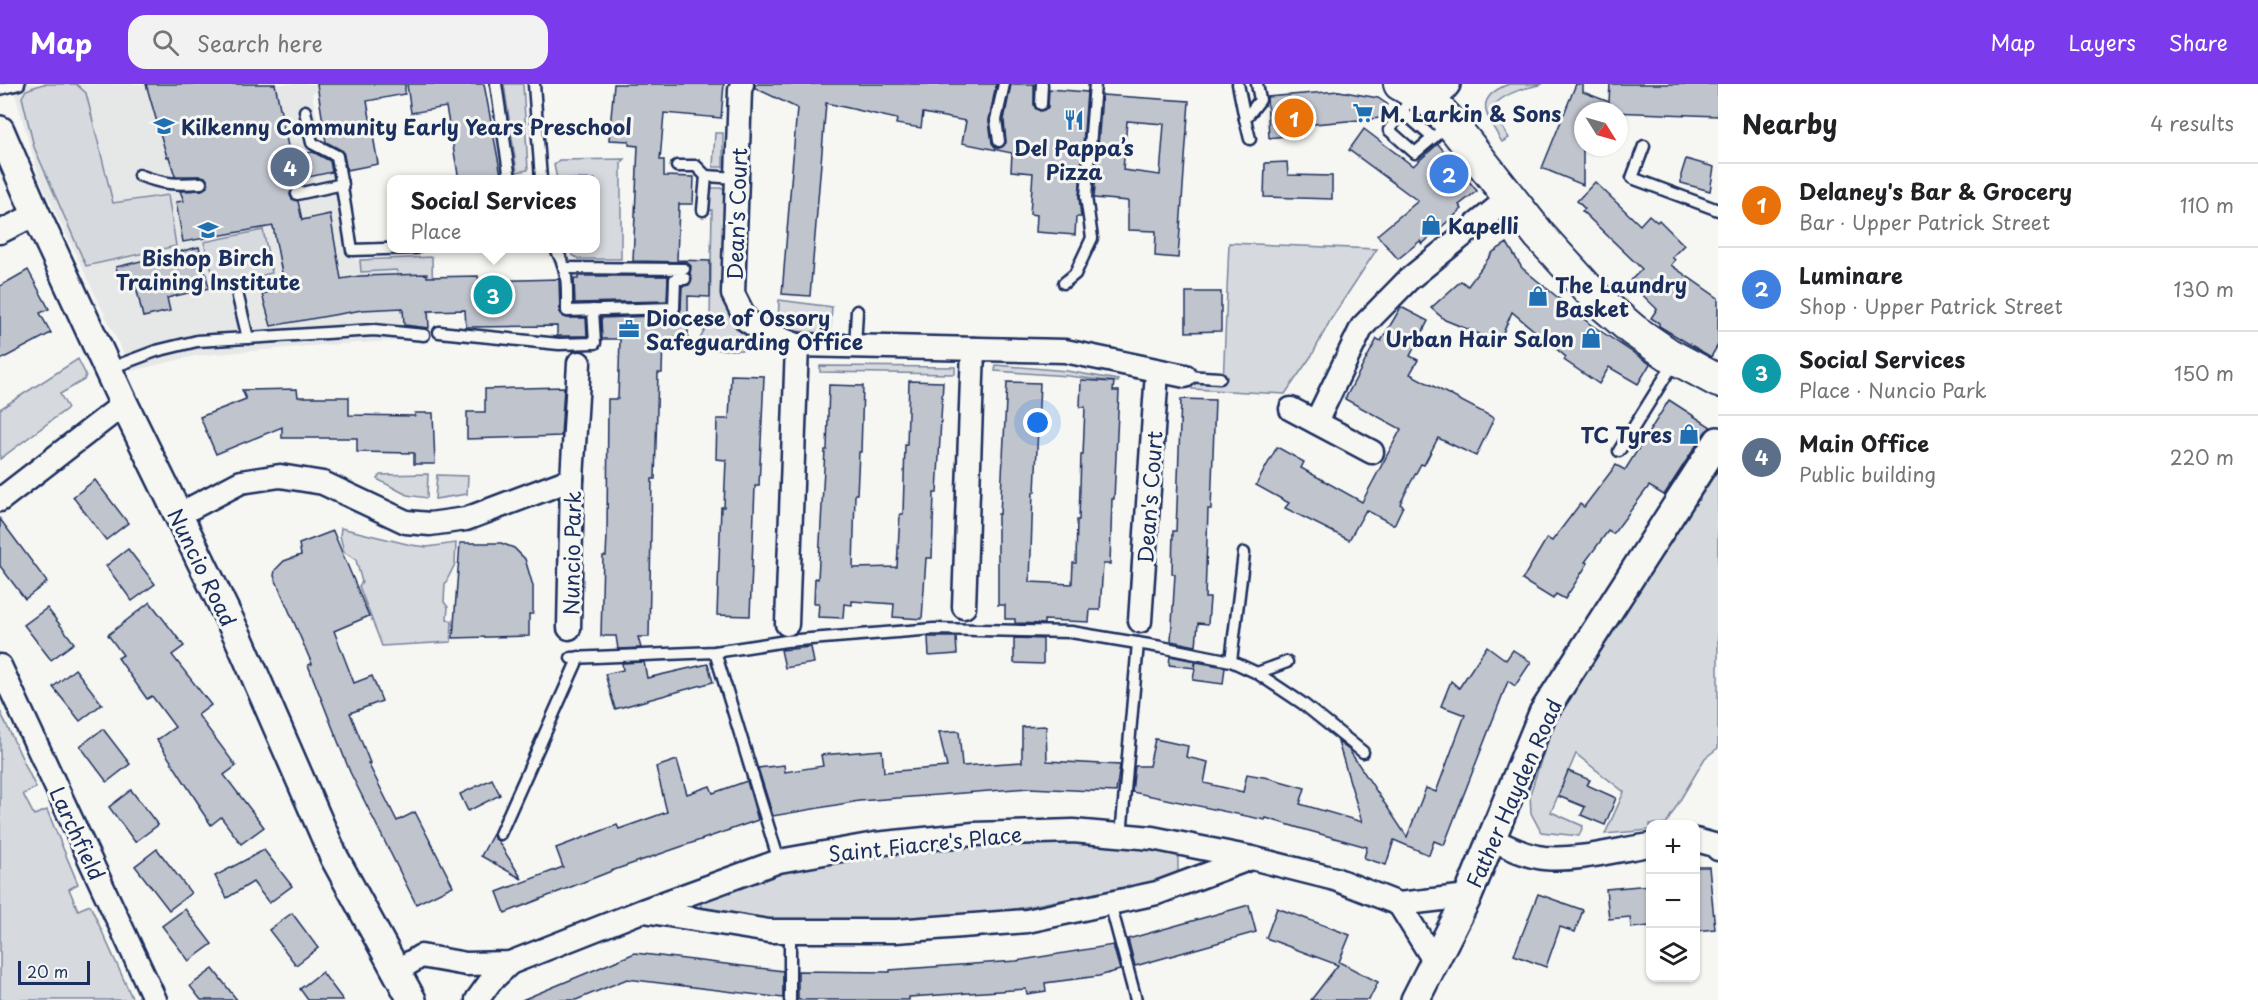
<!DOCTYPE html>
<html lang="en">
<head>
<meta charset="utf-8">
<style>
	body { margin:0; font-family:"Playpen Sans",sans-serif; background:#f2f2f2; color:#202124 }
	.controls { position:absolute; right:18px; bottom:18px; display:grid; overflow:hidden; border-radius:12px; box-shadow:0 2px 4px #0004 }
	.controls button { width:54px; height:54px; display:grid; place-items:center; padding:0; border:0; border-bottom:2px solid #e0e0e0; background:#fff; color:#202124; font:30px sans-serif }
	.compass { position:absolute; left:1574px; top:18px; width:54px; height:54px; border-radius:50%; background:#fff; box-shadow:0 2px 4px #0004; rotate:127deg }
	.scale { position:absolute; left:18px; bottom:15px; width:72px; box-sizing:border-box; padding-left:6px; border:3px solid #1b2f5e; border-top:0; font-size:16px; line-height:21px; white-space:nowrap; color:#1b2f5e; -webkit-text-stroke:4px #f6f6f2; paint-order:stroke }
	.you { position:absolute; left:1038px; top:339px; width:21px; height:21px; margin:-15px; border:4px solid #fff; border-radius:50%; background:#1a73e8; box-shadow:0 0 0 9px #1a73e833 }
	.badge { display:grid; place-items:center; width:39px; height:39px; border-radius:50%; background:#7c3aed; color:#fff; font-size:20px; font-weight:700 }
	.pin { position:absolute; translate:-50% -50%; border:3px solid #fff; box-shadow:0 2px 6px #0006 }
	.popup { position:absolute; left:387px; top:91px; width:213px; height:78px; box-sizing:border-box; display:grid; place-content:center; border-radius:12px; background:#fff; filter:drop-shadow(0 2px 4px #0005); font-size:20px; white-space:nowrap; color:#757577 }
	.popup b { font-size:22px; color:#202124 }
	.popup::after { content:''; position:absolute; left:50%; top:100%; margin-left:-12px; border:12px solid transparent; border-top-color:#fff }
	.list { margin:0; padding:0; list-style:none }
	h2 { display:flex; justify-content:space-between; align-items:center; height:78px; margin:0; padding:0 24px; font-size:26px }
	h2 small { font-size:20px; font-weight:400; color:#757577 }
	.list li { display:grid; grid-template-columns:39px 1fr auto; gap:18px; align-items:center; box-sizing:border-box; height:84px; padding:0 24px; border-top:2px solid #e0e0e0 }
	.list b { display:block; font-size:22px; white-space:nowrap }
	.list p { margin:0; font-size:20px; white-space:nowrap; color:#757577 }
	.list em { font-size:20px; font-style:normal; color:#757577 }
	.icon { flex:none; width:33px; height:33px; fill:none; stroke:currentColor; stroke-width:2; stroke-linecap:round; stroke-linejoin:round }
	.map { position:relative; flex:none; width:1718px; height:916px; overflow:hidden }
	header { display:flex; align-items:center; gap:36px; box-sizing:border-box; height:84px; padding:0 30px; background:#7c3aed; color:#fff }
	header strong { font-size:28px }
	nav { display:flex; gap:33px; margin-inline-start:auto; font-size:21px }
	.search { width:420px; height:54px; background:#f2f2f2; display:flex; align-items:center; gap:15px; box-sizing:border-box; padding:0 21px; border-radius:18px; color:#757577; font-size:22px }
	main { display:flex }
	aside { flex:1; background:#fff }
	.map>svg:first-child { display:block }
</style>
</head>
<body>
<header>
<strong>Map</strong>
<div class="search"><svg class="icon" aria-label="search" viewBox="0 0 24 24"><circle cx="10" cy="10" r="6"/><path d="M15 15l6 6"/></svg>Search here</div>
<nav><a>Map</a><a>Layers</a><a>Share</a></nav>
</header>
<main>
<div class="map">
<svg width="1718" height="916" viewBox="0 0 1718 916">
	<rect width="100%" height="100%" fill="#f6f6f2"/>
	<filter id="ink" filterUnits="userSpaceOnUse"><feTurbulence type="fractalNoise" baseFrequency=".0167" numOctaves="2"/><feDisplacementMap in="SourceGraphic" scale="12" xChannelSelector="R" yChannelSelector="G"/><feConvolveMatrix kernelMatrix="1 2 1 2 8 2 1 2 1" color-interpolation-filters="sRGB"/></filter>
	<g filter="url(#ink)">
		<!-- built -->
		<path fill="#e6e7e7" d="M12,0H330V5L312,9L321,60L329,59L347,107L355,176L432,173L431,255L322,261L194,272L132,287L40,96Z"/>
		<!-- green -->
		<g fill="#d6d9dd" stroke="#78849e" stroke-width="1.5">
			<path d="M43,0H76L86,9L113,119L168,111L176,162L86,182L34,63L22,13L26,6Z"/>
			<path d="M504,0H523L528,86L517,88Z"/>
			<path d="M1509,0H1543C1525,4 1507,8 1494,21V30L1509,54L1502,58C1486,31 1472,14 1509,0Z"/>
			<path d="M715,49H723V83H713Z"/>
			<path d="M625,75L621,79V175H579L572,171L571,165L595,164V95H557L554,81L559,76Z"/>
			<path d="M708,104H725C725,130 721,218 731,235C740,250 757,259 771,267L700,265V255L710,234L712,126H708Z"/>
			<path d="M263,146L272,189L216,202L204,158Z"/>
			<path d="M1229,159L1377,165L1331,235L1312,271L1285,310L1192,305V299L1223,300Z"/>
			<path d="M432,173L433,227L401,228L397,186L361,188L360,176Z"/>
			<path d="M779,216L832,223L830,250L796,247L778,240Z"/>
			<path d="M78,275L86,291L84,296L60,310L68,324L0,375V325Z"/>
			<path d="M996,281L1067,287L1118,296V298L1068,292L995,287Z"/>
			<path d="M820,282L955,283V290L820,288Z"/>
			<path d="M1718,386V664L1705,674L1666,740H1650V746L1605,750L1624,708L1576,670L1551,728L1583,742L1579,752L1541,748L1531,729L1530,710L1555,634Z"/>
			<path d="M428,390L427,414L407,411L377,395L380,391Z"/>
			<path d="M437,391L468,392L467,410L435,415Z"/>
			<path d="M341,444L411,461L427,463L456,459L455,480L445,500L444,518L448,523L447,535L452,537L451,558L382,562L359,502L362,498L356,476L344,468L340,452Z"/>
			<path d="M0,627L36,704L23,710L34,731L47,726L78,800L69,805L78,826L90,821L133,916H0Z"/>
			<path d="M1049,752L1178,767V793L1010,826L899,835H769L701,823L700,810L778,781Z"/>
		</g>
		<!-- building -->
		<g fill="#c0c4cd" stroke="#1b2f5e" stroke-width="1.5" fill-rule="evenodd">
			<path d="M146,0H275L290,72L313,68L330,77L332,88L294,96L295,103L292,105L290,111L292,115L298,117L302,136L330,130L341,195L360,192L427,190V193L478,192L479,197L559,195L560,230L567,234H586L587,252H557V242L466,243L465,226L428,227L429,244L404,241L403,224L362,226L271,242L262,210L285,205L273,142L183,158L176,118L184,117L180,107L202,106L207,103L208,98L205,93L201,92H175L169,73H167Z"/>
			<path d="M317,0H405V10L367,17L378,80L347,86L343,67L326,58Z"/>
			<path d="M407,0H484L502,96H459L446,23L411,29Z"/>
			<path d="M614,0H724L721,34L664,29L660,76H664V92L694,93L693,120H679L677,176L710,177V213L688,212V253L663,254L662,289H658L655,395H652L649,553H638L641,564L618,565L616,552H601L603,472H606L607,451L608,315H618L620,255H602L601,234L677,231L681,225L682,202L689,201L692,194L690,190L691,182L687,178L633,177L638,62L629,61V57L609,56Z"/>
			<path d="M755,0H996L989,37L992,59L996,64H999L1006,59L1004,36L1011,0H1034V20L1035,24L1040,27L1048,24L1049,5L1087,8L1079,113L1081,133H1076L1075,151L1036,148L1037,131L1030,130L1033,89L1011,87L1012,69L962,59L966,37L923,29L921,44L896,40L897,35L826,19L810,212L782,210L797,24L755,4Z"/>
			<path d="M1576,0H1583V8L1609,18L1610,0H1718V32L1583,27V101L1542,84Z"/>
			<path d="M1339,7L1378,14L1387,20L1381,34L1292,42L1293,51L1269,54L1267,13Z"/>
			<path d="M1102,11L1189,17L1178,174L1155,172L1156,147L1128,146V117L1094,114ZM1127,37L1164,40L1160,91L1123,86Z"/>
			<path d="M1364,45L1413,82L1438,60L1477,107L1459,121L1462,125L1422,160L1420,157L1398,175L1377,151L1418,117L1349,66Z"/>
			<path d="M1686,75L1714,83L1710,107L1681,99V91Z"/>
			<path d="M1287,78L1288,91L1332,92V115L1264,113L1265,79Z"/>
			<path d="M1595,98L1640,141L1649,131L1657,138L1659,136L1684,161L1672,173L1675,176L1671,181L1718,214V261L1711,273L1659,242V239L1651,234L1657,225L1629,198L1642,185L1582,127L1585,125L1577,117Z"/>
			<path d="M1507,159L1522,184L1590,240L1650,280L1638,300L1609,283L1599,300L1564,276L1566,273L1512,228L1499,258L1445,236L1431,224L1461,197L1468,202L1493,168Z"/>
			<path d="M199,163L209,204L167,214L170,227L143,233L136,202L122,206L116,183Z"/>
			<path d="M28,186L49,225L40,229L51,249L0,276V202Z"/>
			<path d="M578,192H668L667,217L575,219L574,195H578Z"/>
			<path d="M1186,208H1221V247L1186,248Z"/>
			<path d="M1401,223L1428,237L1410,272L1418,276L1410,290L1494,334L1476,372L1438,354L1424,381L1421,380L1410,400L1400,420L1403,422L1394,441L1366,426L1349,456L1285,424L1289,419L1256,401L1277,363L1304,378L1301,384L1362,418L1401,345L1345,315L1377,255L1381,257Z"/>
			<path d="M731,291L764,292L759,402H755L750,532L717,531L721,423H724L726,376L716,375L717,335H729Z"/>
			<path d="M1081,296L1114,298L1113,307H1119L1114,415H1112L1110,480H1103L1100,526H1090L1089,538L1044,536V540L1015,539V535H1005V521H998V430H1000L1007,298L1040,299L1035,408H1033L1030,498L1072,500L1073,479H1076L1077,436H1079L1081,371H1083L1085,323H1080Z"/>
			<path d="M909,297L943,298L937,409H934L932,474H926L922,535L893,533L894,520L852,517V521L844,520L843,534L818,533L819,519H814L815,494L818,495L825,366H827L829,301L863,302L861,368H859L857,410H855L853,484L897,483L900,430H903L905,361H907Z"/>
			<path d="M564,303L561,352L467,355V328H485V305Z"/>
			<path d="M297,305L298,313H349V331L415,332V329H433L435,380H414V369L357,368V354H282V343L216,370L200,333L246,315L242,306Z"/>
			<path d="M1181,315L1215,316L1211,425H1208L1205,514H1210L1208,540L1198,539L1196,562L1171,557L1175,490H1172L1173,447H1176Z"/>
			<path d="M1669,316L1711,343L1705,348L1664,411L1649,402L1613,450L1608,447L1585,478L1588,479L1565,515L1556,510L1553,515L1522,496L1547,454L1552,457L1580,420L1584,423L1616,381L1625,386Z"/>
			<path d="M95,396L128,439L106,456L73,413Z"/>
			<path d="M0,435L47,498L25,515L0,482Z"/>
			<path d="M333,447L369,532L334,547L354,599L372,592L382,617L350,629L370,679H368L397,737L415,728L453,802L416,820L350,688L308,581L312,580L274,492L275,486L284,477L301,471L299,460Z"/>
			<path d="M460,459H501L514,464L525,475L533,502V530H529V552L453,554Z"/>
			<path d="M128,465L155,500L132,517L106,482Z"/>
			<path d="M150,518L184,562L172,571L211,621L198,631L236,682L224,691L264,743L241,760L221,733L211,741L199,723L200,722L157,656L175,643L152,612L147,615L118,574L123,571L108,551Z"/>
			<path d="M47,524L74,559L51,576L24,541Z"/>
			<path d="M928,553H956L957,570L929,572Z"/>
			<path d="M1014,554L1043,555V580L1014,579Z"/>
			<path d="M1487,562L1506,576L1513,566L1531,578L1515,602L1508,597L1444,761L1434,757L1429,771L1394,756L1386,781L1364,774L1367,763L1299,744L1266,734L1265,736L1132,708L1135,682H1149L1155,655L1188,662L1186,673L1208,678L1204,699L1243,708L1247,690L1269,694L1305,704L1300,720L1362,738L1338,658L1349,666L1407,753L1426,704L1436,708L1465,631L1441,622L1451,597L1459,604Z"/>
			<path d="M811,563L814,579L785,584L781,566Z"/>
			<path d="M1170,572L1195,577V584L1169,581Z"/>
			<path d="M644,578L647,594L708,580L713,598L615,625L605,590L623,586L622,579Z"/>
			<path d="M1196,578L1225,583L1223,600L1193,596Z"/>
			<path d="M75,585L102,620L80,637L53,603Z"/>
			<path d="M1046,642L1047,677L1120,681L1116,708L1029,704L859,717L773,732L758,684L784,681L785,688L823,682L821,671L882,666L884,688L947,683L939,648L959,647L962,682L1022,678V643Z"/>
			<path d="M103,645L130,680L107,698L80,662Z"/>
			<path d="M677,676L687,710L710,702L713,709L747,697L758,736L614,786L505,829L497,808L563,783L556,764L617,741L619,745L667,728L656,683Z"/>
			<path d="M1568,687L1590,696L1587,701L1616,714L1605,741L1581,731L1585,723L1558,712Z"/>
			<path d="M492,695L500,711L468,727L460,710Z"/>
			<path d="M131,706L158,741L135,758L109,723Z"/>
			<path d="M493,750L494,754L498,757L522,795L481,772Z"/>
			<path d="M157,765L191,809L169,826L135,782Z"/>
			<path d="M264,766L292,802L269,819L253,798L227,814L215,792Z"/>
			<path d="M1695,783H1709L1715,845L1695,847Z"/>
			<path d="M1650,801V842L1631,844L1630,833L1609,835L1606,805Z"/>
			<path d="M1538,810L1583,826L1575,848L1560,843L1546,883L1514,871Z"/>
			<path d="M1249,821L1256,848L1135,882L1128,855Z"/>
			<path d="M1277,824L1350,851L1339,878L1378,898L1369,916H1311L1338,881L1266,854Z"/>
			<path d="M185,825L212,860L189,877L162,842Z"/>
			<path d="M292,829L318,864L296,881L269,846Z"/>
			<path d="M1113,861L1120,886L1099,892L1045,899L1046,907L1027,910L1026,905L999,907L909,913V916H798V887L890,888V886L1016,877Z"/>
			<path d="M635,869L783,887V914L627,895L576,916H522Z"/>
			<path d="M213,885L237,916H201L190,902Z"/>
			<path d="M322,888L343,916H308L300,905Z"/>
		</g>
		<g fill="none" stroke-linecap="round" stroke-linejoin="round">
			<!-- service casing -->
			<g stroke="#1b2f5e" stroke-width="15">
				<g id="service">
					<path d="M496,0L510,95"/>
					<path d="M534,0L541,95"/>
					<path d="M1238,0L1245,35"/>
					<path d="M0,5L19,0"/>
					<path d="M1414,10L1389,46L1415,69L1448,41"/>
					<path d="M1041,20L1042,0"/>
					<path d="M305,27L312,59L337,72L352,166L416,164"/>
					<path d="M1402,27L1433,54"/>
					<path d="M1250,55L1245,35L1260,16L1257,0"/>
					<path d="M999,57L996,36L1004,0"/>
					<path d="M1644,62L1632,94L1718,126"/>
					<path d="M677,82H696L706,92L737,94"/>
					<path d="M139,91C162,100 176,101 201,99"/>
					<path d="M297,110L343,100"/>
					<path d="M703,126L706,92"/>
					<path d="M555,164C569,186 567,202 567,227L674,224L675,195H685"/>
					<path d="M565,184L684,185"/>
					<path d="M1064,199L1075,190L1092,154L1086,113L1095,0"/>
					<path d="M238,213L248,254"/>
					<path d="M439,248L559,260L595,259L593,226"/>
					<path d="M855,263L857,227"/>
					<path d="M108,285L156,267L197,257L374,246L424,251"/>
					<path d="M1185,292L1220,294"/>
					<path d="M1619,367L1675,277"/>
					<path d="M715,568L779,777"/>
					<path d="M571,574L715,568L786,557L934,545L1071,548L1161,563L1231,577L1257,589L1302,619L1363,668"/>
					<path d="M1231,577L1244,469"/>
					<path d="M1257,589L1287,578"/>
					<path d="M500,750L579,573"/>
					<path d="M1121,752L1138,559"/>
					<path d="M1110,819L1136,916"/>
					<path d="M790,916V847"/>
				</g>
			</g>
			<!-- minor casing -->
			<g stroke="#1b2f5e" stroke-width="27">
				<g id="minor">
					<path d="M742,0L740,6L733,210L746,236L768,250L797,261L1065,267L1185,292"/>
					<path d="M0,148L36,130"/>
					<path d="M1291,325L1372,368"/>
					<path d="M1316,338L1362,243L1408,196L1510,113"/>
					<path d="M572,395L579,279"/>
					<path d="M0,416L124,320"/>
					<path d="M178,431L241,398L280,392L323,399L406,438L430,440L466,435L572,395L569,544"/>
					<path d="M964,523L973,265"/>
					<path d="M1140,537L1157,288"/>
					<path d="M787,540L797,261"/>
					<path d="M0,582L155,916"/>
					<path d="M1492,755C1508,763 1526,772 1544,774C1579,777 1616,766 1650,761"/>
					<path d="M1696,756L1714,761L1718,765"/>
					<path d="M1399,820L1435,878"/>
					<path d="M644,827L769,847H896L1027,837L1157,809L1251,774"/>
					<path d="M395,888L421,872L466,880L510,879L642,827L779,777L875,760L974,750L1073,747L1152,754L1252,774L1335,795L1399,820L1468,812"/>
					<path d="M477,916L490,898L510,879"/>
				</g>
			</g>
			<!-- tertiary casing -->
			<g stroke="#1b2f5e" stroke-width="32">
				<g id="tertiary">
					<path d="M1431,18L1446,0"/>
					<path d="M0,46L36,130L124,320L239,555L334,773L412,916"/>
					<path d="M1415,916L1468,812L1543,629L1718,357"/>
				</g>
			</g>
			<!-- secondary casing -->
			<g stroke="#1b2f5e" stroke-width="36">
				<path id="secondary" d="M1400,0L1431,18L1450,38L1540,152L1599,217L1633,246L1668,270L1718,297"/>
			</g>
			<!-- service -->
			<use href="#service" stroke="#f6f6f2" stroke-width="10"/>
			<!-- minor -->
			<use href="#minor" stroke="#f6f6f2" stroke-width="22"/>
			<!-- tertiary -->
			<use href="#tertiary" stroke="#f6f6f2" stroke-width="27"/>
			<!-- secondary -->
			<use href="#secondary" stroke="#f6f6f2" stroke-width="32"/>
		</g>
	</g>
	<!-- icons -->
	<defs>
		<g id="supermarket-bare" transform="scale(1.62)"><path d="M-6-5.5h2.5l.6 2H6L4.5 2H-2.5L-4.4-4H-6ZM-1.5 3.2a1.3 1.3 0 1 0 .1 0ZM3 3.2a1.3 1.3 0 1 0 .1 0Z" fill="#1f6fb2" stroke="#f6f6f2" stroke-width="2.5" paint-order="stroke"/></g>
		<g id="restaurant-bare" transform="scale(1.62)"><path d="M-5-6h1v4h1v-4h1v4h1v-4h1v5L-1.5 .5V6h-2V.5L-5-1ZM5-6V6H3V1.5H1.5Q1.5-4 5-6Z" fill="#1f6fb2" stroke="#f6f6f2" stroke-width="2.5" paint-order="stroke"/></g>
		<g id="school-bare" transform="scale(1.62)"><path d="M0-5L7-2L0 1L-7-2ZM-4 1L0 2.5L4 1V4Q0 6-4 4Z" fill="#1f6fb2" stroke="#f6f6f2" stroke-width="2.5" paint-order="stroke"/></g>
		<g id="shop-bare" transform="scale(1.62)"><path d="M-5-2.5h2.3a2.7 3.5 0 0 1 5.4 0H5L5.5 6h-11ZM-1.5-2.5h3a1.5 2.3 0 0 0-3 0Z" fill="#1f6fb2" stroke="#f6f6f2" stroke-width="2.5" paint-order="stroke"/></g>
		<g id="university-bare" transform="scale(1.62)"><path d="M0-5L7-2L0 1L-7-2ZM-4 1L0 2.5L4 1V4Q0 6-4 4Z" fill="#1f6fb2" stroke="#f6f6f2" stroke-width="2.5" paint-order="stroke"/></g>
		<g id="office-bare" transform="scale(1.62)"><path d="M-6-3h4V-5.5h4V-3h4V5H-6ZM-1-4.5V-3h2v-1.5ZM-6 0V1H6V0Z" fill="#1f6fb2" stroke="#f6f6f2" stroke-width="2.5" paint-order="stroke"/></g>
	</defs>
	<g fill-rule="evenodd">
		<use href="#supermarket-bare" x="1363" y="29"/>
		<use href="#restaurant-bare" x="1074" y="36"/>
		<use href="#school-bare" x="164" y="42"/>
		<use href="#shop-bare" x="1431" y="141"/>
		<use href="#university-bare" x="208" y="146"/>
		<use href="#shop-bare" x="1538" y="212"/>
		<use href="#office-bare" x="629" y="245"/>
		<use href="#shop-bare" x="1591" y="254"/>
		<use href="#shop-bare" x="1689" y="350"/>
	</g>
	<g text-anchor="middle" dominant-baseline="central" stroke-width="6" stroke-linejoin="round" paint-order="stroke">
		<!-- poi labels -->
		<g font-size="21" font-weight="bold" fill="#1b2f5e" stroke="#f6f6f2" text-anchor="start">
			<text x="1380" y="29">M. Larkin &amp; Sons</text>
			<text x="181" y="42">Kilkenny Community Early Years Preschool</text>
			<text x="1074" y="63" text-anchor="middle">Del Pappa’s<tspan x="1074" dy="24">Pizza</tspan></text>
			<text x="1448" y="141">Kapelli</text>
			<text x="208" y="173" text-anchor="middle">Bishop Birch<tspan x="208" dy="24">Training Institute</tspan></text>
			<text x="1555" y="200">The Laundry<tspan x="1555" dy="24">Basket</tspan></text>
			<text x="646" y="233">Diocese of Ossory<tspan x="646" dy="24">Safeguarding Office</tspan></text>
			<text x="1574" y="254" text-anchor="end">Urban Hair Salon</text>
			<text x="1672" y="350" text-anchor="end">TC Tyres</text>
		</g>
		<!-- street labels -->
		<g font-size="21" fill="#1b2f5e" stroke="#f6f6f2">
			<text transform="translate(736 130) rotate(-88)">Dean's Court</text>
			<text transform="translate(1149 413) rotate(-86)">Dean's Court</text>
			<text transform="translate(571 469) rotate(-89)">Nuncio Park</text>
			<text transform="translate(203 483) rotate(64)">Nuncio Road</text>
			<text transform="translate(1513 709) rotate(-66)">Father Hayden Road</text>
			<text transform="translate(78 749) rotate(65)">Larchfield</text>
			<text transform="translate(925 759) rotate(-6)">Saint Fiacre's Place</text>
		</g>
	</g>
</svg>
<div class="controls">
<button>+</button>
<button>−</button>
<button><svg class="icon" aria-label="layers" viewBox="0 0 24 24"><path d="M12 4l9 5-9 5-9-5zM3 14l9 5 9-5"/></svg></button>
</div>
<svg class="compass" viewBox="-18 -18 36 36"><path d="M0-13l5 13h-10z" fill="#e53935"/><path d="M0 13l5-13h-10z" fill="#757577"/></svg>
<div class="scale">20 m</div>
<div class="you"></div>
<div class="pin badge" style="left:1294px;top:34px;background:#e8710a">1</div>
<div class="pin badge" style="left:1449px;top:90px;background:#3f7fe0">2</div>
<div class="pin badge" style="left:493px;top:211px;background:#0f9aa8">3</div>
<div class="popup"><b>Social Services</b>Place</div>
<div class="pin badge" style="left:290px;top:83px;background:#5c6f8a">4</div>
</div>
<aside>
<h2>Nearby<small>4 results</small></h2>
<ul class="list">
<li><span class="badge" style="background:#e8710a">1</span><div><b>Delaney's Bar &amp; Grocery</b><p>Bar · Upper Patrick Street</p></div><em>110 m</em></li>
<li><span class="badge" style="background:#3f7fe0">2</span><div><b>Luminare</b><p>Shop · Upper Patrick Street</p></div><em>130 m</em></li>
<li><span class="badge" style="background:#0f9aa8">3</span><div><b>Social Services</b><p>Place · Nuncio Park</p></div><em>150 m</em></li>
<li><span class="badge" style="background:#5c6f8a">4</span><div><b>Main Office</b><p>Public building</p></div><em>220 m</em></li>
</ul>
</aside>
</main>
</body>
</html>
